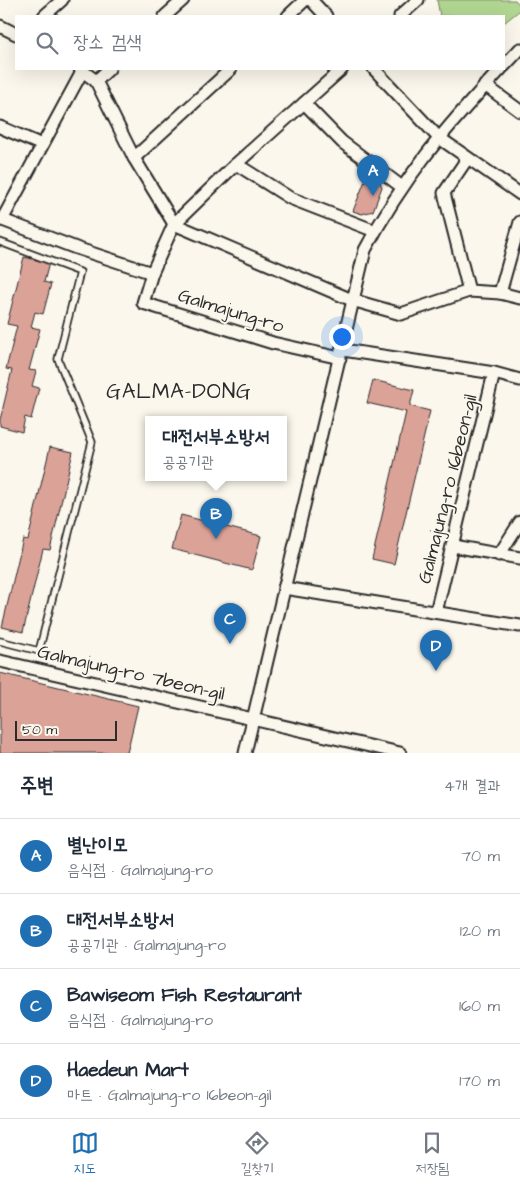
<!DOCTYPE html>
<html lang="ko">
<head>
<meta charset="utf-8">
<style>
	body { margin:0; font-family:"Architects Daughter","Poor Story",sans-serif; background:#f6f6f7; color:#1f2937 }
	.scale { position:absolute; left:15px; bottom:12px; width:102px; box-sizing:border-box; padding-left:5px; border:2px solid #2b2b2b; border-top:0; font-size:14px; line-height:18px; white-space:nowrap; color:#2b2b2b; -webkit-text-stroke:4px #fbf7ec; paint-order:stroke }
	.you { position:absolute; left:341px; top:336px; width:18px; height:18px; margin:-12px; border:4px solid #fff; border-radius:50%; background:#1a73e8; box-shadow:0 0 0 8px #1a73e833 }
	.badge { display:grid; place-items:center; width:32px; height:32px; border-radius:50%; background:#1f6fb2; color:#fff; font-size:16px; font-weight:700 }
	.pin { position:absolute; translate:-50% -41px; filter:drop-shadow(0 1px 2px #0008) }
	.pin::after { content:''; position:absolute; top:26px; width:18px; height:15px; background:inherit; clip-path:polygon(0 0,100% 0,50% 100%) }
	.popup { position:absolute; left:145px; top:416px; width:142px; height:65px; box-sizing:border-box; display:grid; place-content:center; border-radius:0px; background:#fff; filter:drop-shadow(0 1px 4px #0005); font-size:16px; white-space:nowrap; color:#747a83 }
	.popup b { font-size:19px; color:#1f2937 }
	.popup::after { content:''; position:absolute; left:50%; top:100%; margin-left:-10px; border:10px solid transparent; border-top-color:#fff }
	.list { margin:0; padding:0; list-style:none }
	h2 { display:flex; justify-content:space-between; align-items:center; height:65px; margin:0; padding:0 20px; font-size:21px }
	h2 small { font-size:16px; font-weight:400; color:#747a83 }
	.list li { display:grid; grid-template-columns:32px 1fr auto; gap:15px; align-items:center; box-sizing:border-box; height:75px; padding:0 20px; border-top:1px solid #e0e1e3 }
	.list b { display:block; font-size:19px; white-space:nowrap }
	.list p { margin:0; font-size:16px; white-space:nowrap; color:#747a83 }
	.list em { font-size:16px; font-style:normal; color:#747a83 }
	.icon { flex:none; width:28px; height:28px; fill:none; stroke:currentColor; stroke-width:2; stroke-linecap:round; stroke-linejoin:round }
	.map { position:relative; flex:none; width:520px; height:753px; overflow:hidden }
	.search { position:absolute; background:#fff; box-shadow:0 5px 20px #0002; left:15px; right:15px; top:15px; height:55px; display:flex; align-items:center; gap:12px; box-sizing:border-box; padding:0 18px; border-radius:0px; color:#747a83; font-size:19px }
	.sheet { height:365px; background:#fff }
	nav { display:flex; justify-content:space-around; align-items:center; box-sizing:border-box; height:70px; border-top:1px solid #e0e1e3; background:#fff; font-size:14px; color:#747a83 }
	nav a { display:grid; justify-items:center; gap:2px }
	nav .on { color:#1f6fb2 }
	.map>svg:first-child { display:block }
</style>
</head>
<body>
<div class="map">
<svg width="520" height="753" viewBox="0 0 520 753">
	<rect width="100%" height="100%" fill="#fbf7ec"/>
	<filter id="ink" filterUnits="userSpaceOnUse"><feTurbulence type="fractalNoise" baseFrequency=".02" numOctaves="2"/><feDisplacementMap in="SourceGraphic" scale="10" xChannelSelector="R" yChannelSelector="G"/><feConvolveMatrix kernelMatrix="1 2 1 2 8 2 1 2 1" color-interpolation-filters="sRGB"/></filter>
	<g filter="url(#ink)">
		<!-- green -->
		<path fill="#b1d691" stroke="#6e805e" d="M437,0H515L520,5V10L504,23V16H440Z"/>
		<!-- building -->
		<g fill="#dba298" stroke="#2b2b2b">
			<path d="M368,173L378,177L382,187L373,211L362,214L353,211Z"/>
			<path d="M24,257L49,263L44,282L51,284L43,314L35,312L31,327L40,329L29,370L36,371L32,386L39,388L31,419L25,417L22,432L0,426V420L12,370L6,369L17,326L7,324Z"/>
			<path d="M373,380L414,390L410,406L430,411L394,564L372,559L406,412L367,403Z"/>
			<path d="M50,447L73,452L50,550L43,549L23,632L2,627L23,539L28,540Z"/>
			<path d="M181,515L261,536L252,570L172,549Z"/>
			<path d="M0,673L138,706L127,753H0Z"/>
		</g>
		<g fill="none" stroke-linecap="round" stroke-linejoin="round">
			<!-- lane casing -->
			<g stroke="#2b2b2b" stroke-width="9">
				<path id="lane" d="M0,242L80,272L58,359L92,442L39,651L0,641"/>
			</g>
			<!-- street casing -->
			<g stroke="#2b2b2b" stroke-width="15">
				<g id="street">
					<path d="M311,0L326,16"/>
					<path d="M44,16L62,0"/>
					<path d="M165,16L183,0"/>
					<path d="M288,16L305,0"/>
					<path d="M400,16L418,0"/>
					<path d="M0,26L16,34"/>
					<path d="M504,66L520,49"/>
					<path d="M80,69L96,81L134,158L174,224L352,300L401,314L469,291L500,293L520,298"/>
					<path d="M374,69L438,137L520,194"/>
					<path d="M96,81L109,69"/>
					<path d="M485,85L520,111"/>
					<path d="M304,103L342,142L402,187"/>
					<path d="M0,127L42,145"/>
					<path d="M134,158L231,69"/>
					<path d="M467,159L444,193L469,291"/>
					<path d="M236,164L290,198L375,231"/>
					<path d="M0,219L76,248L152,273"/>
					<path d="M2,220L83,70"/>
					<path d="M500,293L520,222"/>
					<path d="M343,350L494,373L520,380"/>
					<path d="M340,358L273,343L143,303L152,273L174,224L236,164L342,69"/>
					<path d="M453,546L520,558"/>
					<path d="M499,555L520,522"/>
					<path d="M284,588L520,626"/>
					<path d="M436,612L494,373"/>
					<path d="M0,661L400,753"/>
					<path d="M245,753L365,250C403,178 446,127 501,69"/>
				</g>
			</g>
			<!-- lane -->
			<use href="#lane" stroke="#fbf7ec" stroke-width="5.5"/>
			<!-- street -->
			<use href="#street" stroke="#fbf7ec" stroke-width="11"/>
		</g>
	</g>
	<g text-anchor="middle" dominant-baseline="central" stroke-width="4" stroke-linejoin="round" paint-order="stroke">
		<!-- street labels -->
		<g font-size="19" fill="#2b2b2b" stroke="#fbf7ec">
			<text transform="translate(231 311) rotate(17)">Galmajung-ro</text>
			<text transform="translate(448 489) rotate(-76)">Galmajung-ro 16beon-gil</text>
			<text transform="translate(131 673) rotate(13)">Galmajung-ro 7beon-gil</text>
		</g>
		<!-- quarter labels -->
		<g font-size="21" letter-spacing="1" fill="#2b2b2b" stroke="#fbf7ec">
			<text x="179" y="391">GALMA-DONG</text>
		</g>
	</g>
</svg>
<div class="scale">50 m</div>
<div class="you"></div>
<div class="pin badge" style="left:373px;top:196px">A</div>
<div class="pin badge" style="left:216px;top:539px">B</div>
<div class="popup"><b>대전서부소방서</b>공공기관</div>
<div class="pin badge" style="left:230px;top:644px">C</div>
<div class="pin badge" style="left:436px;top:671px">D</div>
<div class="search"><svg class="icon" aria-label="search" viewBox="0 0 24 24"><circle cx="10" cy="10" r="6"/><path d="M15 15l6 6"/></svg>장소 검색</div>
</div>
<section class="sheet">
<h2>주변<small>4개 결과</small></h2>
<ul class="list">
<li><span class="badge">A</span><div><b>별난이모</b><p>음식점 · Galmajung-ro</p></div><em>70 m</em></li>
<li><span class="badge">B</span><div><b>대전서부소방서</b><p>공공기관 · Galmajung-ro</p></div><em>120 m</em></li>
<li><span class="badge">C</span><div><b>Bawiseom Fish Restaurant</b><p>음식점 · Galmajung-ro</p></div><em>160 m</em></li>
<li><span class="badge">D</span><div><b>Haedeun Mart</b><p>마트 · Galmajung-ro 16beon-gil</p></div><em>170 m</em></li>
</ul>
</section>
<nav>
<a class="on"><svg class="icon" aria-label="map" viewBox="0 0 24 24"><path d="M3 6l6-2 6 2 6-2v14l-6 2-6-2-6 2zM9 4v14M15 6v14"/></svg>지도</a>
<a><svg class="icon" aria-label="directions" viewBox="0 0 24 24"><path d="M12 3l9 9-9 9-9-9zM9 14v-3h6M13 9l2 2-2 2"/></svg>길찾기</a>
<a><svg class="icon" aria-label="saved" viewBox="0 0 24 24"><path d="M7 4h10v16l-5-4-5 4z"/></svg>저장됨</a>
</nav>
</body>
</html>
